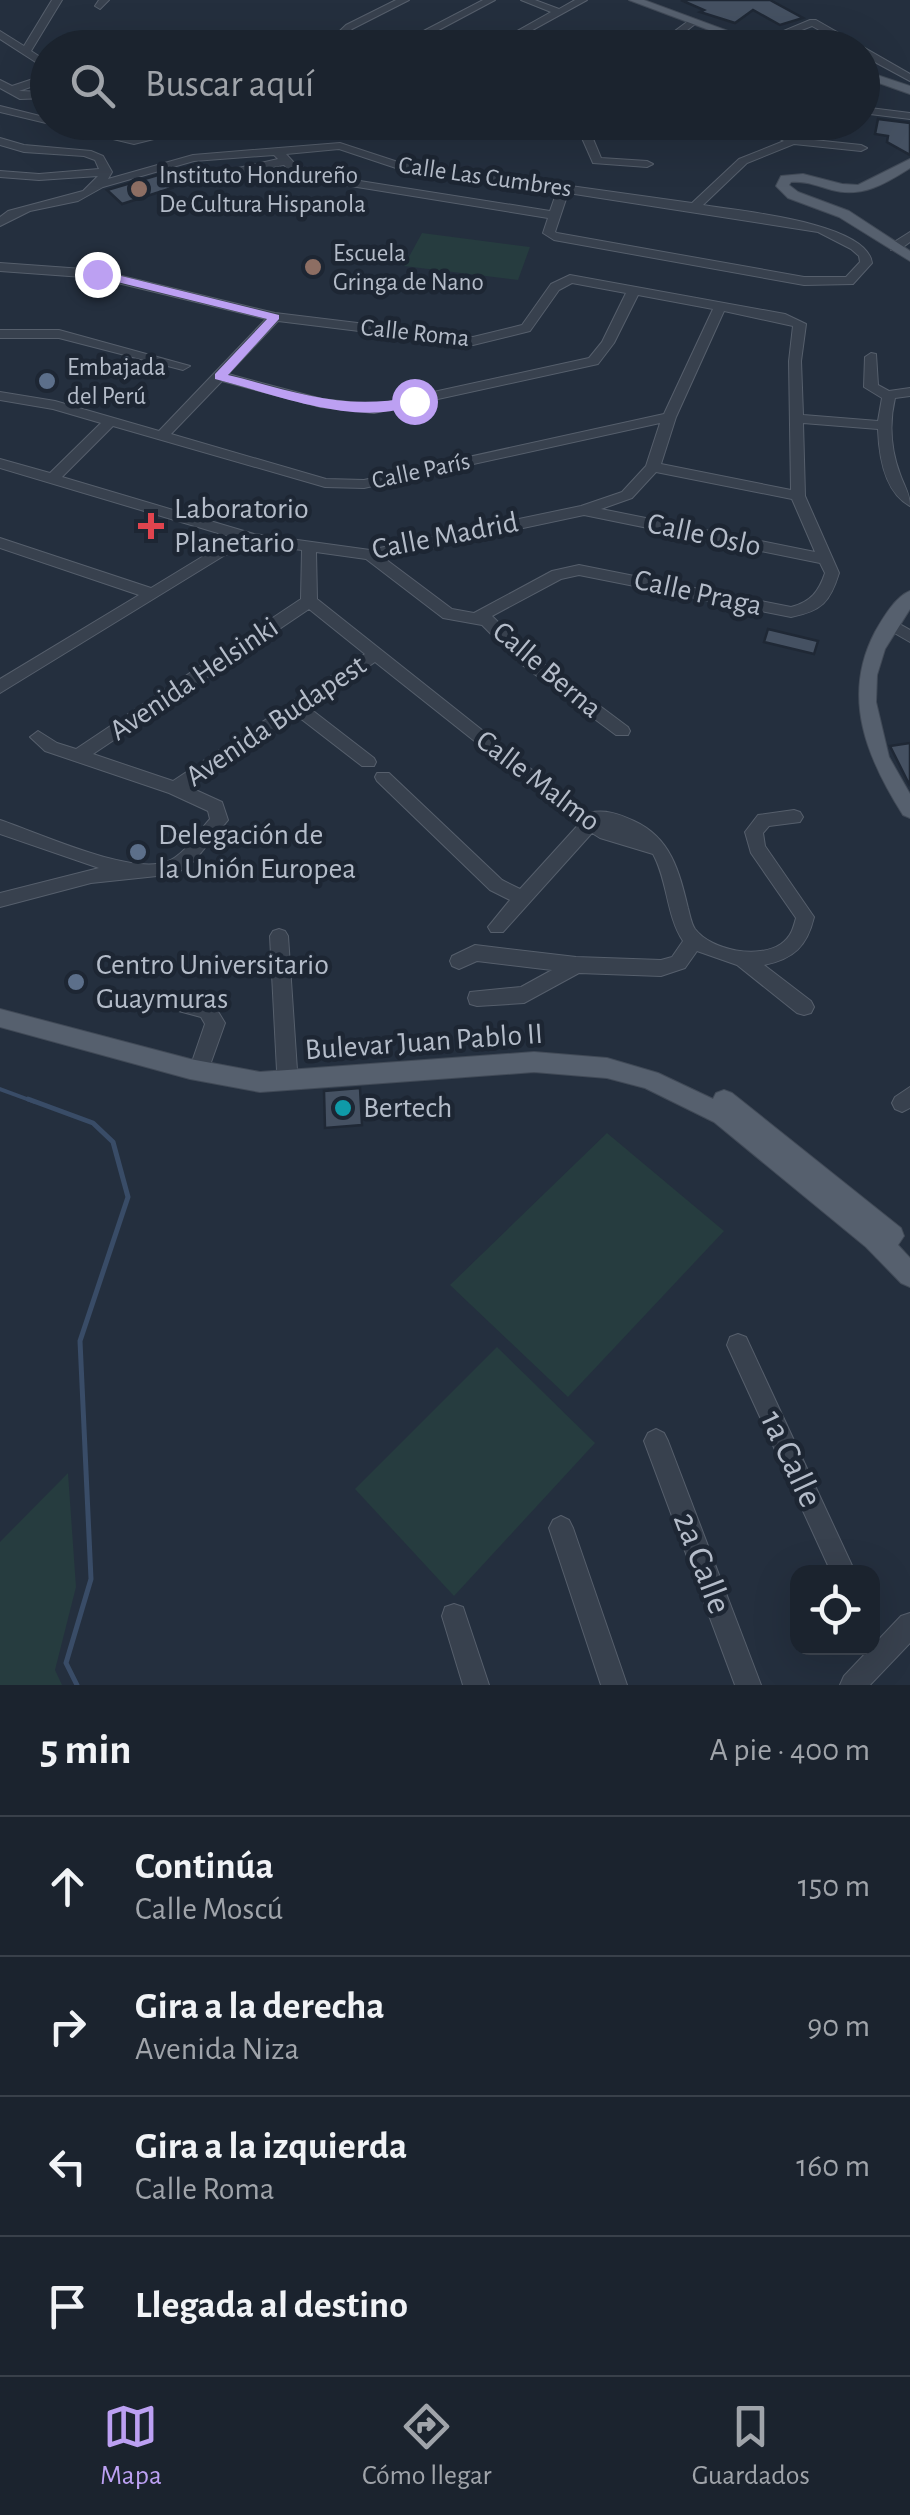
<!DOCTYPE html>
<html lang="es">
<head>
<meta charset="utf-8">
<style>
	body { margin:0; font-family:"Alegreya Sans",sans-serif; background:#242b36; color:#f1f3f6 }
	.controls { position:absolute; right:30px; bottom:30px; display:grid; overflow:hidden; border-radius:20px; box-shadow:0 10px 40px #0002 }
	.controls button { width:90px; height:90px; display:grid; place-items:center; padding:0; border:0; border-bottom:2px solid #39404a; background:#1b232e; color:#f1f3f6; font:50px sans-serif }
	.stop { position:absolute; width:30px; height:30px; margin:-22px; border:8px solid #bca0f2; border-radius:50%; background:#fff }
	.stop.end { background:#bca0f2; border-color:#fff; box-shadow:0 2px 10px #0008 }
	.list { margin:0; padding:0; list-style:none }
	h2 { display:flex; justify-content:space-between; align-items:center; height:130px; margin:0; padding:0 40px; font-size:42px }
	h2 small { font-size:32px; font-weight:400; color:#a0a4aa }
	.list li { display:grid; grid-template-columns:65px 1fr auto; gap:30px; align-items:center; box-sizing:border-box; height:140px; padding:0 40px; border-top:2px solid #39404a }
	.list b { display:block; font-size:38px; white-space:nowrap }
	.list p { margin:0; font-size:32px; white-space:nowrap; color:#a0a4aa }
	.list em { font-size:32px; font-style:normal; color:#a0a4aa }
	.icon { flex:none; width:55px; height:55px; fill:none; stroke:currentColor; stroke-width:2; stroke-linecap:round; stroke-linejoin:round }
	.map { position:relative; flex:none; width:910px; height:1685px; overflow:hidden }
	.search { position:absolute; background:#1b232e; box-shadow:0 10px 40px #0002; left:30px; right:30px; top:30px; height:110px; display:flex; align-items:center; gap:25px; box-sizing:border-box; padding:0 35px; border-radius:55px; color:#a0a4aa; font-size:38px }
	.sheet { height:690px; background:#1b232e }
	nav { display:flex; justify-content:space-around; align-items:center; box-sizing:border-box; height:140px; border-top:2px solid #39404a; background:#1b232e; font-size:28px; color:#a0a4aa }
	nav a { display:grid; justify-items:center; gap:5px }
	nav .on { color:#bca0f2 }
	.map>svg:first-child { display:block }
</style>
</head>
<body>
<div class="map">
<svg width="910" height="1685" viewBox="0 0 910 1685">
	<rect width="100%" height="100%" fill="#242f3e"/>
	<!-- green -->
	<g fill="#263c3f">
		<path d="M422,233L530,247L518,280L404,266Z"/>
		<path d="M607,1133L724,1231L568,1397L450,1285Z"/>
		<path d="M497,1347L595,1443L454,1596L355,1489Z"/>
		<path d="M68,1473L76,1587L55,1670L62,1685H0V1542Z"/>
	</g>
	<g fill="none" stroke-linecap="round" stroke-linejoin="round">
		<!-- stream-far1 -->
		<path stroke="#394c67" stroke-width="4" d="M0,1089L35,1102"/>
		<!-- stream -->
		<path stroke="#394c67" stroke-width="5" d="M28,1099L93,1123L113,1142L128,1197L80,1341L91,1579L66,1663L77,1685"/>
	</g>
	<!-- building -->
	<g fill="#455162" stroke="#1f2835" stroke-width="2.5">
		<path d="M681,0H770L803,18L780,25L753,10L735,23L700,12L704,10Z"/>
		<path d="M878,119L910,123V155L887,142L888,136L875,134Z"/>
		<path d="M158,175L172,188L122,204L107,190Z"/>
		<path d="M768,629L818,641L814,654L764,642Z"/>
		<path d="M910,743V786L890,746Z"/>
		<path d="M360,1088L362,1125L325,1128L324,1091Z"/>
	</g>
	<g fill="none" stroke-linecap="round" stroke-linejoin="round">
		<!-- minor casing -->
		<g stroke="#565f6c" stroke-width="2">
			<g id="minor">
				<path d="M52,0H62L31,51L48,62V70L0,39V31L24,46Z"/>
				<path d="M99,0H109L100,9L95,6Z"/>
				<path d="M396,0H409L352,29L333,48H322L346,25Z"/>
				<path d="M483,0H495L405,48H391Z"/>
				<path d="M521,0H535L559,9L575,0H587L500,48H487L551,12Z"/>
				<path d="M691,19L699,21L664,48H652Z"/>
				<path d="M810,20H816L910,74V81L862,55V48H851L812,26L771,42L762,40Z"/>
				<path d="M208,33L213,36L212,38L110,48L132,39Z"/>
				<path d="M48,74V81L19,91L48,92V98L20,99L0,88V80L12,86Z"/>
				<path d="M0,106L48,118V122H70L134,138L200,122H221L134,144L0,112Z"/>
				<path d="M862,107L910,113V119L862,113Z"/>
				<path d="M428,122H442L420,135L401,131L381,136L376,133L401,125L418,128Z"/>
				<path d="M575,122H586L601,158L647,161L653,164L647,167L593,163Z"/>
				<path d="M664,122H679L691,130L682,132Z"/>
				<path d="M749,122H764L795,138L861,145L867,148L861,151L794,144L747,163L703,205C738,211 867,222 872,263L853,284L804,285L554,240L543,233L548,218L320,181L288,169L284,165L204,180L198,177L278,159L274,155L194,161L103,187L78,201L30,211L0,226V217L8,211L83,191L98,176L39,180L0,177V171L39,174L99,169L95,160L84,156L24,152L0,145V138L24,145L91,151L103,156L112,172L108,179L193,155L340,143L398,162L692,203L739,159L784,141ZM339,149L396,168L557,191L550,211L322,175L296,165L286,154ZM568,193L818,232L851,249L859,256L860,262L846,277H804L557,233L555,232Z"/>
				<path d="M910,232V242L899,250H891V244Z"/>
				<path d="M0,263L97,270L275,313L473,337L522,325L551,284L570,275L785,314L806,324L801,361L803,415L878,421L882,398L864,387L865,357L871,353L876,354L878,385L889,391L910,388V396L895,398C889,423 891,450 900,474C904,486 910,493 910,506C884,492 879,456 878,429L803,423L805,496L839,573C830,602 822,611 791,617L579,575L561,579L492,616L533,656L628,727L630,731L628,735H616L521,664L482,625L443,618L366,559L316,552L317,599L570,800L589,813C605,809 619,814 634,821C671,838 679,871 688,908C690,915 691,923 695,929C712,951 759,959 781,944C791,937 793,929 796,918L751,853L745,832L758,815L794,810L800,812L803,817L800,822L769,826L763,833L765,846L814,917C807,946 794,959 764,965L811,1001L814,1007L811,1013L804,1015L797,1013L737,965L697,951L685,968L661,976L579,973L524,1003L477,1006L470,1004L468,998L470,992L521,987L552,970L477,961L459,969L452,966L450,961L452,956L475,945L576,957L661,960L672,957L683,941C666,915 668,881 653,854L600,838L592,833L503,932H491L488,927L510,900L490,890L377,781L375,777L377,773H389L502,880L520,889L579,824L375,662L308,707L374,758L376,762L374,766H362L296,715L189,787L222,802L228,820L194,861L176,874L91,883L0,907V893L99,868L0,834V820C39,833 129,875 166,862C184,856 198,832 210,819L208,811L169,793L45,751L30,737L38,731L57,743L76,749L301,599L302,550L254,544L225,555L0,693V679L139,595L0,548V538L151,588L215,549L238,539L0,468V459L50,473L101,423L53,409L0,400V392L55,401L159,431L266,319L97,278L0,271ZM572,283L626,293L602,342L589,358L374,405L322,399L228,374L278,321L473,345L530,331L559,290ZM638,295L713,309L664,414L364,480L326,479L171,434L222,381L321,407L374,413L598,364L614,343ZM724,311L793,326L789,361L791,490L661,464L676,417ZM660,423L646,466L622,492L581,506L370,550L254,534L62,477L113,426L325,487L364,488ZM656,472L792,499L815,552L601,509L632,498ZM584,515L820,563L825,573C819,591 811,602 791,607L579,565L552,571L474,613L452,609L384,558ZM309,609L365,654L173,781L93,754Z"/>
				<path d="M0,330H59L190,366L183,370L59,338H0Z"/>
				<path d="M889,618L910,630V642L884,627L881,623Z"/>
				<path d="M279,929L285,931L288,936L297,1070L294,1076L287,1079L280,1076L277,1070L270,936L273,931Z"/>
				<path d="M182,996L214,1005L225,1023L210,1065L203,1067L196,1065L193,1059L205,1024L201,1017L175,1010L172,1004L175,998Z"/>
				<path d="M910,1087V1108L902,1112L895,1109L892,1103L895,1097Z"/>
				<path d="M738,1334L746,1337L855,1572H831L727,1345L730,1337Z"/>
				<path d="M656,1429L664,1433L668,1441L761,1685H735L644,1441L648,1433Z"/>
				<path d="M561,1516L569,1520L573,1528L627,1685H601L549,1528L553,1520Z"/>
				<path d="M454,1604L463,1607L489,1685H463L442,1616L445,1607Z"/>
				<path d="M910,1613V1643L870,1685H840L844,1676L901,1616Z"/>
			</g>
		</g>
		<!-- major casing -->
		<g stroke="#414a57" stroke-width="2">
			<g id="major">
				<path d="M629,0H644L774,48H757Z"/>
				<path d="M862,70L910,86V94L862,77Z"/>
				<path d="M910,159V168C885,184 862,198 832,190C817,186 806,181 791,182L789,185L798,192L849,211L910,251V261L839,217L788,198L776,186L781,176L803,174L842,184L858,185Z"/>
				<path d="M910,591V609L885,649L877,675L876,702L889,757L910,794V818L903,815C867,758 841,697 875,632C883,618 895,597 910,591Z"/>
				<path d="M0,1009L190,1059L260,1072L534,1052L607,1058L658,1073L713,1099L716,1093L724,1090L732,1093L901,1228L904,1236L898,1245L910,1258V1287L901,1283L866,1247L714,1122L645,1088L607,1078L534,1072L260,1092L190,1079L0,1027Z"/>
			</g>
		</g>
		<!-- minor -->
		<use href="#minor" fill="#38414e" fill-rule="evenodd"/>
		<!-- major -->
		<use href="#major" fill="#56606e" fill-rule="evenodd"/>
	</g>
	<!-- route -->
	<path fill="#bca0f2" d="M97,270L279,315V319L228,375C298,392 341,411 414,397L420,401C368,432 271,393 215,379V374L267,319L93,276Z"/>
	<!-- markers -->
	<g fill="#8d6e63" stroke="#1d2633" stroke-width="4">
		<circle cx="139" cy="189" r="10"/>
		<circle cx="313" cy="267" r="10"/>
	</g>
	<g fill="#5c6f8a" stroke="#1d2633" stroke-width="4">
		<circle cx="47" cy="381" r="10"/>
		<circle cx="138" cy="852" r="10"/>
		<circle cx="76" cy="982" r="10"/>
	</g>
	<path fill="#e0444e" stroke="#1d2633" stroke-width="4" d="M146 511h10v10h10v10h-10v10h-10v-10h-10v-10h10z"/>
	<circle fill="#0f9aa8" stroke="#1d2633" stroke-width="4" cx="343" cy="1108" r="10"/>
	<g text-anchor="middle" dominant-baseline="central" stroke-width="9" stroke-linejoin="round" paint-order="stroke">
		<!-- far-poi labels -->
		<g font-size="25" fill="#b4bcc9" stroke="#1d2633" text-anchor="start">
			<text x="159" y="175">Instituto Hondureño<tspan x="159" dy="29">De Cultura Hispanola</tspan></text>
			<text x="333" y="253">Escuela<tspan x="333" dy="29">Gringa de Nano</tspan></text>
			<text x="67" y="367">Embajada<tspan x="67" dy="29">del Perú</tspan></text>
		</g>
		<!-- far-street labels -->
		<g font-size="25" fill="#b4bcc9" stroke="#1d2633">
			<text transform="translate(485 177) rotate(8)">Calle Las Cumbres</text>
			<text transform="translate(415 333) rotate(6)">Calle Roma</text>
			<text transform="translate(421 471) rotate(-12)">Calle París</text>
		</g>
		<!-- poi labels -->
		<g font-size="30" fill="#b4bcc9" stroke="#1d2633" text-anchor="start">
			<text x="174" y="509">Laboratorio<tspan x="174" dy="34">Planetario</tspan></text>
			<text x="158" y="835">Delegación de<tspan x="158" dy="34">la Unión Europea</tspan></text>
			<text x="96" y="965">Centro Universitario<tspan x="96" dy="34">Guaymuras</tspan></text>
			<text x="363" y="1108">Bertech</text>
		</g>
		<!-- street labels -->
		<g font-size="30" fill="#b4bcc9" stroke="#1d2633">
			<text transform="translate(704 535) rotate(12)">Calle Oslo</text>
			<text transform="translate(445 536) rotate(-11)">Calle Madrid</text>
			<text transform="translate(698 593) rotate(12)">Calle Praga</text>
			<text transform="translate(547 670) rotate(40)">Calle Berna</text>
			<text transform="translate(194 679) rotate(-34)">Avenida Helsinki</text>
			<text transform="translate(276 721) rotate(-34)">Avenida Budapest</text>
			<text transform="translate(538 781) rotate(37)">Calle Malmo</text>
			<text transform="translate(424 1042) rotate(-4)">Bulevar Juan Pablo II</text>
		</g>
		<!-- near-street labels -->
		<g font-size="35" fill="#b4bcc9" stroke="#1d2633">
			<text transform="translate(791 1459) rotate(65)">1a Calle</text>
			<text transform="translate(702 1563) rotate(69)">2a Calle</text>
		</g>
	</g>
</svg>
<div class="controls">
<button><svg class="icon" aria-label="locate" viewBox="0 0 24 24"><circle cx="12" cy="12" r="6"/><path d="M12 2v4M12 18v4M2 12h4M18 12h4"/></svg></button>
</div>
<div class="stop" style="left:414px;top:401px"></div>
<div class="stop end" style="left:97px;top:274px"></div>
<div class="search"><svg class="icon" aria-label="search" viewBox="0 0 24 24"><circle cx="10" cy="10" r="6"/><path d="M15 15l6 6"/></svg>Buscar aquí</div>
</div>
<section class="sheet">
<h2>5 min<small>A pie · 400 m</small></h2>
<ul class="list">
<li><svg class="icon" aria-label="ahead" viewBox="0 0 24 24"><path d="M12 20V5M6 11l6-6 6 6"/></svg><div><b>Continúa</b><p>Calle Moscú</p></div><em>150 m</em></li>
<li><svg class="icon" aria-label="right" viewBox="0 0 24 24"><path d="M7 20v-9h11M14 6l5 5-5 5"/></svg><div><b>Gira a la derecha</b><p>Avenida Niza</p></div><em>90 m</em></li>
<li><svg class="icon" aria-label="left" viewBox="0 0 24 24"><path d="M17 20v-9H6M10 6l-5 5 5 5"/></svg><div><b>Gira a la izquierda</b><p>Calle Roma</p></div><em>160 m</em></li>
<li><svg class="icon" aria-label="arrive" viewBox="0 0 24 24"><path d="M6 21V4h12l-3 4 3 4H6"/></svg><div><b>Llegada al destino</b></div></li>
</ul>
</section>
<nav>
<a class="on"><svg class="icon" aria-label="map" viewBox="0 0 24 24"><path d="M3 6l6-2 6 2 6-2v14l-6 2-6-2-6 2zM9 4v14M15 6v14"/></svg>Mapa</a>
<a><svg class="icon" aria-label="directions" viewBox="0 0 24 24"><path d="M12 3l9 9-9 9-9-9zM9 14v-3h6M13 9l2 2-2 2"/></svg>Cómo llegar</a>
<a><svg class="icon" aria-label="saved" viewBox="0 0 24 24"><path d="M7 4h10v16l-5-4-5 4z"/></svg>Guardados</a>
</nav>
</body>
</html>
